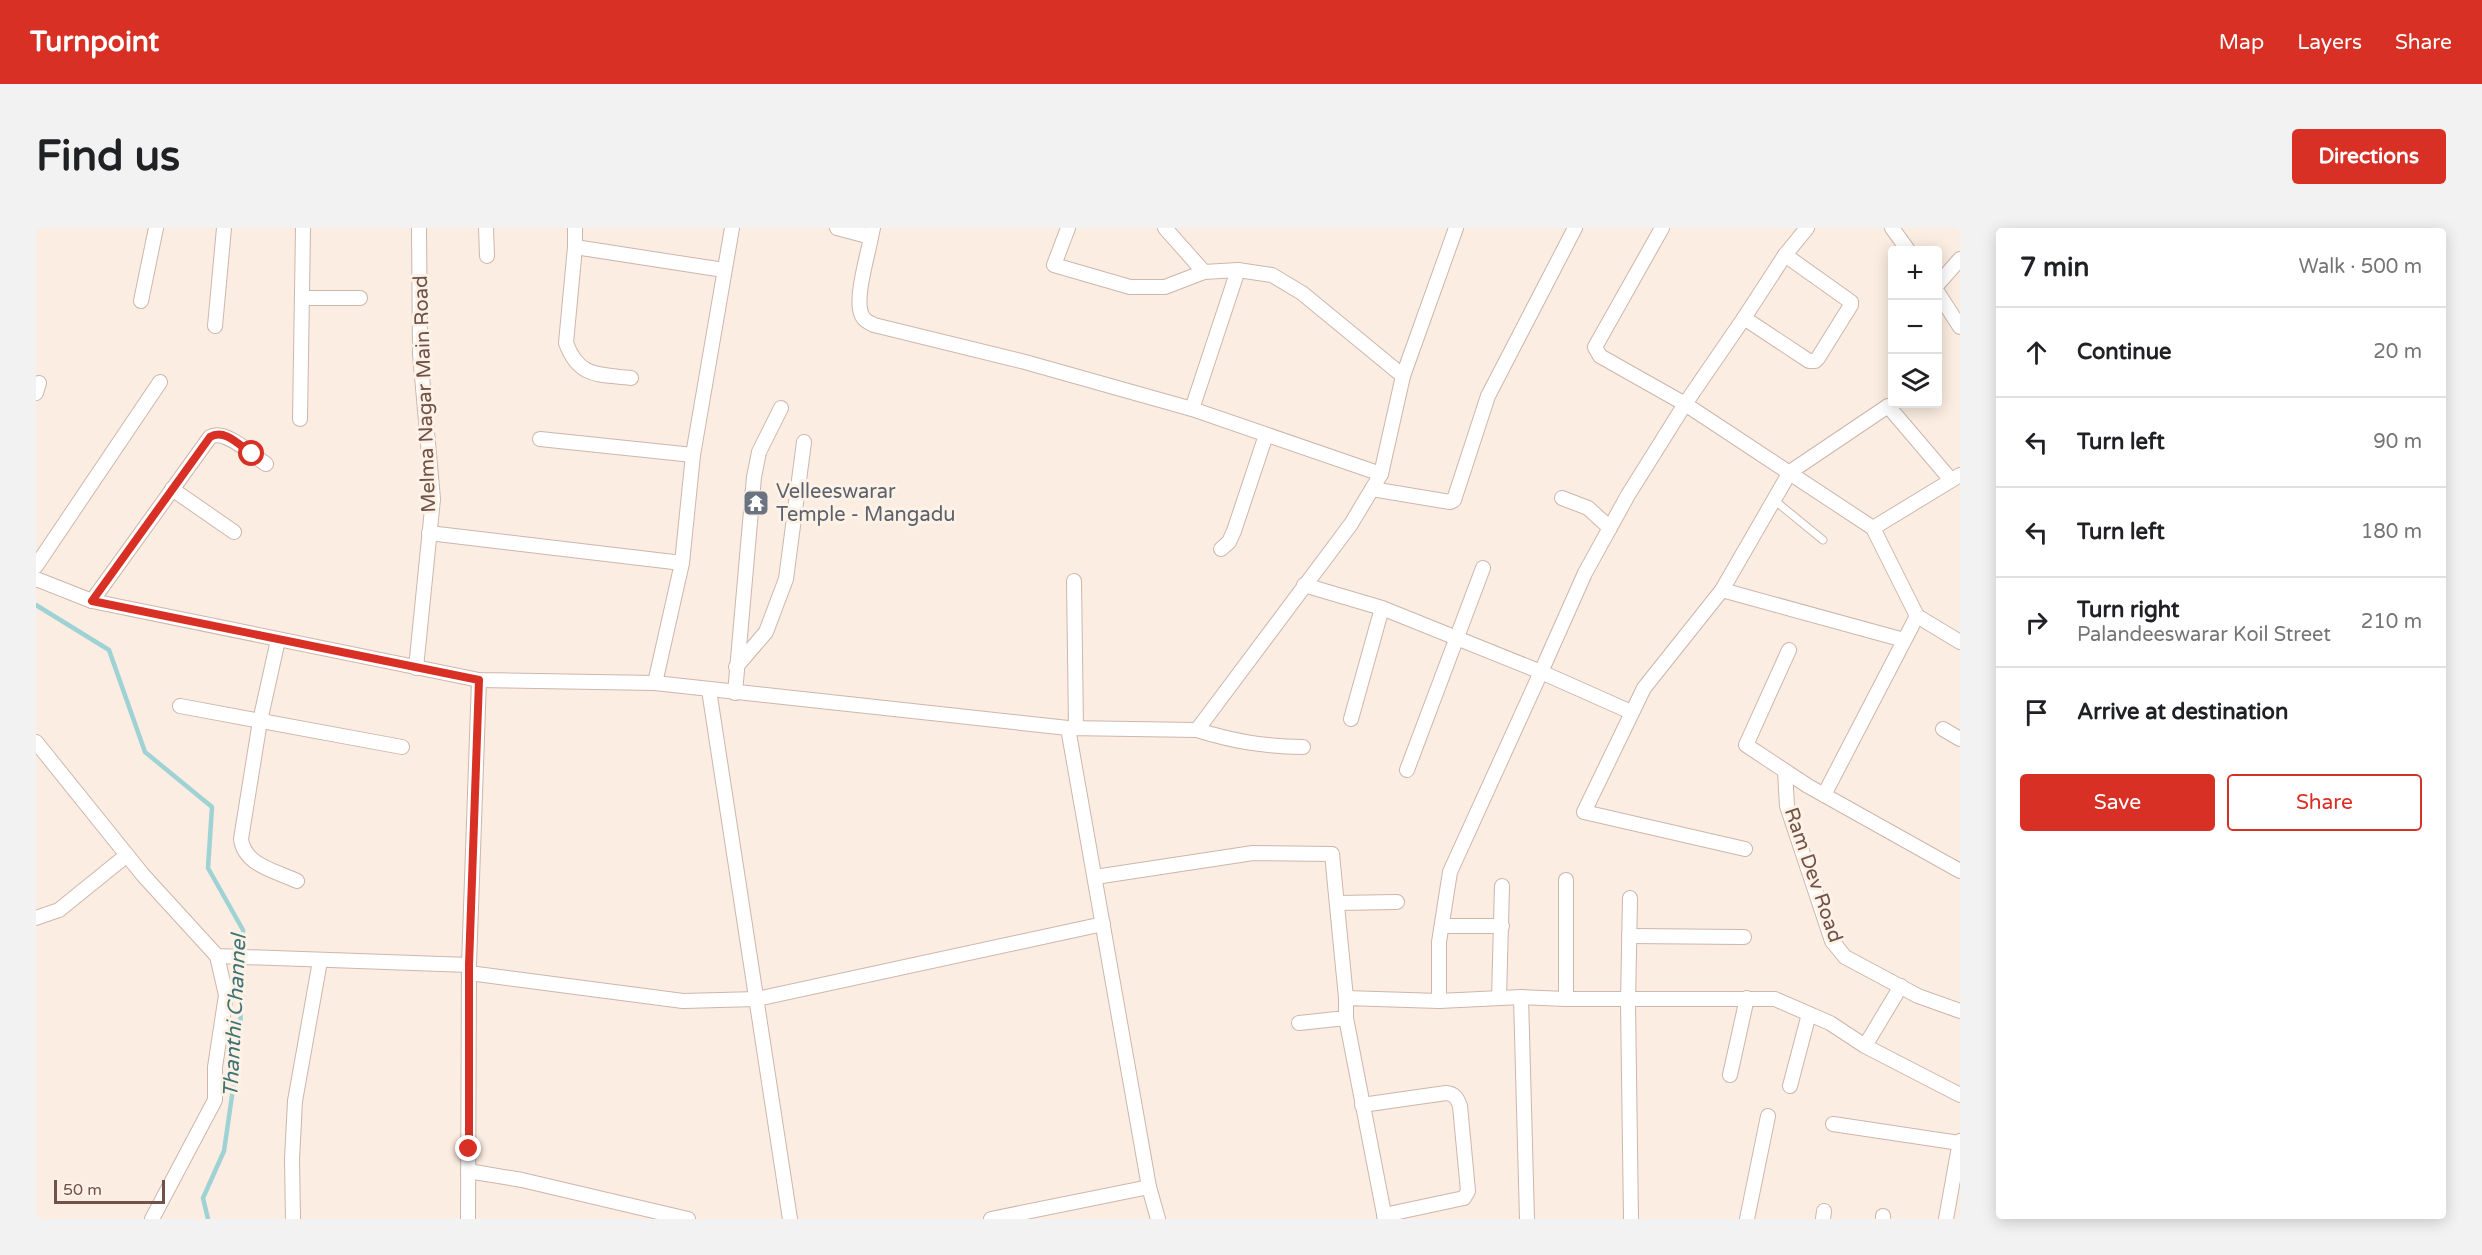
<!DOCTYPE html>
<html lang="en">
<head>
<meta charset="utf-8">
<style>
	body { margin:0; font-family:"Varela Round",sans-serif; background:#f2f2f2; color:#202124 }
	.controls { position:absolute; right:18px; top:18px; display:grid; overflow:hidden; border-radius:6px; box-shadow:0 3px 15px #0003 }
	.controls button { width:54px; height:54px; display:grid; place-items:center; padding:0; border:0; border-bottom:2px solid #e0e0e0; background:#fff; color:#202124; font:30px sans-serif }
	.scale { position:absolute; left:18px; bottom:15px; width:111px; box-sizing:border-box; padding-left:6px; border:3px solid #70524a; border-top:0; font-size:16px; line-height:21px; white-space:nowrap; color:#70524a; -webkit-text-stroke:4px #fef2e7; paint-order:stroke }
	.stop { position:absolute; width:18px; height:18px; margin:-14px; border:4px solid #d93025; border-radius:50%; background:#fff }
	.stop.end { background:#d93025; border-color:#fff; box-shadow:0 2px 6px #0008 }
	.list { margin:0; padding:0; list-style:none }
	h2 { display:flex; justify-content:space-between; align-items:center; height:78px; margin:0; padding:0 24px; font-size:26px }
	h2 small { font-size:20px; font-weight:400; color:#757577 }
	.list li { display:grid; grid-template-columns:39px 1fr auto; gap:18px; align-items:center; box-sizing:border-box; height:90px; padding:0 24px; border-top:2px solid #e0e0e0 }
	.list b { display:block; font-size:22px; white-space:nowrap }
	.list p { margin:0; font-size:20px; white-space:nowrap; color:#757577 }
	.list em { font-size:20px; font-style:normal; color:#757577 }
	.actions { display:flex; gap:12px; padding:18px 24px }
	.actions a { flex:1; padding:14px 0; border:2px solid #d93025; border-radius:6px; text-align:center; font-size:21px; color:#d93025 }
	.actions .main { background:#d93025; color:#fff }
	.icon { flex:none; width:33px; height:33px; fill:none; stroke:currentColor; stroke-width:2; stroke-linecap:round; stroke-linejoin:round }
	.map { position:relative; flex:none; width:1924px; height:991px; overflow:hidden; border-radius:6px }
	header { display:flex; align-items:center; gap:36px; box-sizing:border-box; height:84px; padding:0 30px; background:#d93025; color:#fff }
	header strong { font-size:28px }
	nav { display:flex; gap:33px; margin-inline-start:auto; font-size:21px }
	.intro { display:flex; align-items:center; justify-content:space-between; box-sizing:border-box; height:144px; padding:0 36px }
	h1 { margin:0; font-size:42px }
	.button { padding:15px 27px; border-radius:6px; background:#d93025; color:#fff; font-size:21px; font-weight:700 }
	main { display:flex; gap:36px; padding:0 36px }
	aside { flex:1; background:#fff; border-radius:6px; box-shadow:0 3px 15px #0003 }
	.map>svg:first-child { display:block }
</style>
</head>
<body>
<header>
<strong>Turnpoint</strong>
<nav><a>Map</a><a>Layers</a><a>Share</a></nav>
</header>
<div class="intro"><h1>Find us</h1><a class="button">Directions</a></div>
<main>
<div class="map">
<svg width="1924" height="991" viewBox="0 0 1924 991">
	<rect width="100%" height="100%" fill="#fbede1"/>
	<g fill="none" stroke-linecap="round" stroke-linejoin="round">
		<!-- stream -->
		<path stroke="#9ed2d4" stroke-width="4.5" d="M0,377L73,422L109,524L176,579L172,640L207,702L206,774L200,840L188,923L167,970L172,991"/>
		<!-- service casing -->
		<g stroke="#cdb6ac" stroke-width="9">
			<path id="service" d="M1738,272L1787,312"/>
		</g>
		<!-- minor casing -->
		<g stroke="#cdb6ac" stroke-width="16">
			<g id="minor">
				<path d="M450,0L451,28"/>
				<path d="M539,0V19L530,115C543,150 562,146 595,150"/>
				<path d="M801,0L835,9L837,0"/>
				<path d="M1032,0L1018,37L1094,59H1129L1168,44L1202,42"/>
				<path d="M1129,0L1168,44"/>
				<path d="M1771,0L1749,27L1708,90L1649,176L1837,300"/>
				<path d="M1856,0L1872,22"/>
				<path d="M835,9C832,27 819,68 825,85C827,92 832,94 838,97L989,134L1156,181L1345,246"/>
				<path d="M539,19L688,42"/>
				<path d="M1902,56L1924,31"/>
				<path d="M1902,65L1924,99"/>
				<path d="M266,70H324"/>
				<path d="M105,73L120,0"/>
				<path d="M1708,90L1773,133H1779L1782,130L1815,77V74L1749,27"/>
				<path d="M179,98L188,0"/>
				<path d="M0,165L3,155"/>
				<path d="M1156,181L1202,42L1236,47L1266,65L1367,148"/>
				<path d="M264,191L267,0"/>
				<path d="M504,211L657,227"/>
				<path d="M136,261L198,304"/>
				<path d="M1336,261L1414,274L1418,272L1452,168L1539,0"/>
				<path d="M1526,270L1552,280L1574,300"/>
				<path d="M393,305L646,335"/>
				<path d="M1185,321L1193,314L1198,303L1230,207"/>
				<path d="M0,338L124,154"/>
				<path d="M0,351L56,373L443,452L619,455L1032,500"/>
				<path d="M1038,353L1040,500"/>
				<path d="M1268,357L1346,380L1505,444L1414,644L1403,714V773"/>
				<path d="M1686,362L1868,412"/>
				<path d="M56,373L174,209C189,200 216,227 230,236"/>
				<path d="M1881,388L1924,414"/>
				<path d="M242,412L224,493L205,611C208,637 240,643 261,653"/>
				<path d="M1753,422L1710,517L1772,558L1924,643"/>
				<path d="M700,439L730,404L750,351L768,214"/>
				<path d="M380,440L397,271L384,126L383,0"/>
				<path d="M619,455L646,335L657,227L696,0"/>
				<path d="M673,462L754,991"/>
				<path d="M699,465L718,249L723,224L745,180"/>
				<path d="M144,478L366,519"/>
				<path d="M1595,484L1505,444L1549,345L1592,267L1649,176L1564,128L1559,119L1626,0"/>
				<path d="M1315,491L1346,380"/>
				<path d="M1907,501L1924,511"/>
				<path d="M1161,502C1200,514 1226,518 1267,519"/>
				<path d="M0,514L107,647L181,728L433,737"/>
				<path d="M1371,542L1447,340"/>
				<path d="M1749,543L1751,578L1796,713L1809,729L1882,768L1924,783"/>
				<path d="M1788,567L1881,388L1837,300L1924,247"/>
				<path d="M1709,621L1548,584L1608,460L1686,362L1754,244L1852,178L1915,252"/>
				<path d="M1059,649L1217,625L1296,626L1310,770"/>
				<path d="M1594,670L1592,775L1595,991"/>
				<path d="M1301,675L1361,674"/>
				<path d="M0,690L23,682L91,627"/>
				<path d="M1406,698H1466"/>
				<path d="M1593,708L1708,709"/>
				<path d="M433,745L647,773L721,771L1067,696"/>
				<path d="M1485,769L1491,991"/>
				<path d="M1463,770L1466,658"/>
				<path d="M1530,771V652"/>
				<path d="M1310,790L1349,991"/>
				<path d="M1263,795L1310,790V770L1403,773L1485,769L1530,771H1739L1794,795L1829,818L1924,867"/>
				<path d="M1829,818L1865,758"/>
				<path d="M1694,847L1711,770"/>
				<path d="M1754,858L1773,786"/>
				<path d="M1326,877L1410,865C1419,866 1421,870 1424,878L1432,963L1428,970L1348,987"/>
				<path d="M1797,896L1924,915"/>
				<path d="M432,943L486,952L652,991"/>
				<path d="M116,991L179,872V839L190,767L181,728"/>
				<path d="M257,991L256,931L259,873L284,733"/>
				<path d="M432,991L433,737L443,452"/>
				<path d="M955,991L1113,959"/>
				<path d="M1122,991L1113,959L1032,500L1161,502L1315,296L1345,246L1367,148L1420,0"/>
				<path d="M1711,991L1732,888"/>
				<path d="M1787,991L1788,983"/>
				<path d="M1847,991V988"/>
				<path d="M1910,991L1924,913"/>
			</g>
		</g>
		<!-- service -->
		<use href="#service" stroke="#fff" stroke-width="7"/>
		<!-- minor -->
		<use href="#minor" stroke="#fff" stroke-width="14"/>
	</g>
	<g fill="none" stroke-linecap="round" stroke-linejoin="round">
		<!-- route -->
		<path stroke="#d93025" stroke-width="8" d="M216,226C204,218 189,200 174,209L56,373L443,452L433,737V921"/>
	</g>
	<!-- icons -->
	<defs>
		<g id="temple-square" transform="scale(1.35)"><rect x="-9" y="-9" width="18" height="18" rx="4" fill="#6b7280" stroke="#fef2e7"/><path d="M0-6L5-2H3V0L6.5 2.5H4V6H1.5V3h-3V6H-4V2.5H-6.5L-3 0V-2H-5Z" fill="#fff"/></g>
	</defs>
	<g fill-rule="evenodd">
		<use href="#temple-square" x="720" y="275"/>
	</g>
	<g text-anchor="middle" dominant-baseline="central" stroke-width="6" stroke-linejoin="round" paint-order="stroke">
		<!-- street labels -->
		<g font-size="20" fill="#70524a" stroke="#fef2e7">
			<text transform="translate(389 166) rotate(-92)">Melma Nagar Main Road</text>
			<text transform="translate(1777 647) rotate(71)">Ram Dev Road</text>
		</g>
		<!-- worship labels -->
		<g font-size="20" fill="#5b616d" stroke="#fef2e7" text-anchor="start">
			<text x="740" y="264">Velleeswarar<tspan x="740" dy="23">Temple - Mangadu</tspan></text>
		</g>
		<!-- water labels -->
		<g font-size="21" font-style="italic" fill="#3f7376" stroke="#fef2e7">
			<text transform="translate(199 788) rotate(-87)">Thanthi Channel</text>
		</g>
	</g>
</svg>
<div class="controls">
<button>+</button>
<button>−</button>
<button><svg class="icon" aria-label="layers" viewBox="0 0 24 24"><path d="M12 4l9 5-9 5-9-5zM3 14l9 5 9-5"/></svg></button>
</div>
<div class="scale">50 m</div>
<div class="stop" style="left:216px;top:226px"></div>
<div class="stop end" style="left:433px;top:921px"></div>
</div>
<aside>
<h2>7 min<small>Walk · 500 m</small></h2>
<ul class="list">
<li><svg class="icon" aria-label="ahead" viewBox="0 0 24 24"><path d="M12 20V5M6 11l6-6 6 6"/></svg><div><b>Continue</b></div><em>20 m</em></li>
<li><svg class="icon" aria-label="left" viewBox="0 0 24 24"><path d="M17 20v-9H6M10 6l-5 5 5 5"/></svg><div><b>Turn left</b></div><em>90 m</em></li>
<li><svg class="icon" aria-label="left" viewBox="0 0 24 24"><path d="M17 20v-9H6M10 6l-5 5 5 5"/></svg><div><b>Turn left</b></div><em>180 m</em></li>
<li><svg class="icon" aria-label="right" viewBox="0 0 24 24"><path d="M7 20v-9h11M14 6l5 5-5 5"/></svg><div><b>Turn right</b><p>Palandeeswarar Koil Street</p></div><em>210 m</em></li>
<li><svg class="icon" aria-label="arrive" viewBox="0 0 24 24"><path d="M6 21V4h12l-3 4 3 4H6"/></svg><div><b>Arrive at destination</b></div></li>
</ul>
<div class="actions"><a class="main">Save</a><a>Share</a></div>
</aside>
</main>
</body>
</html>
